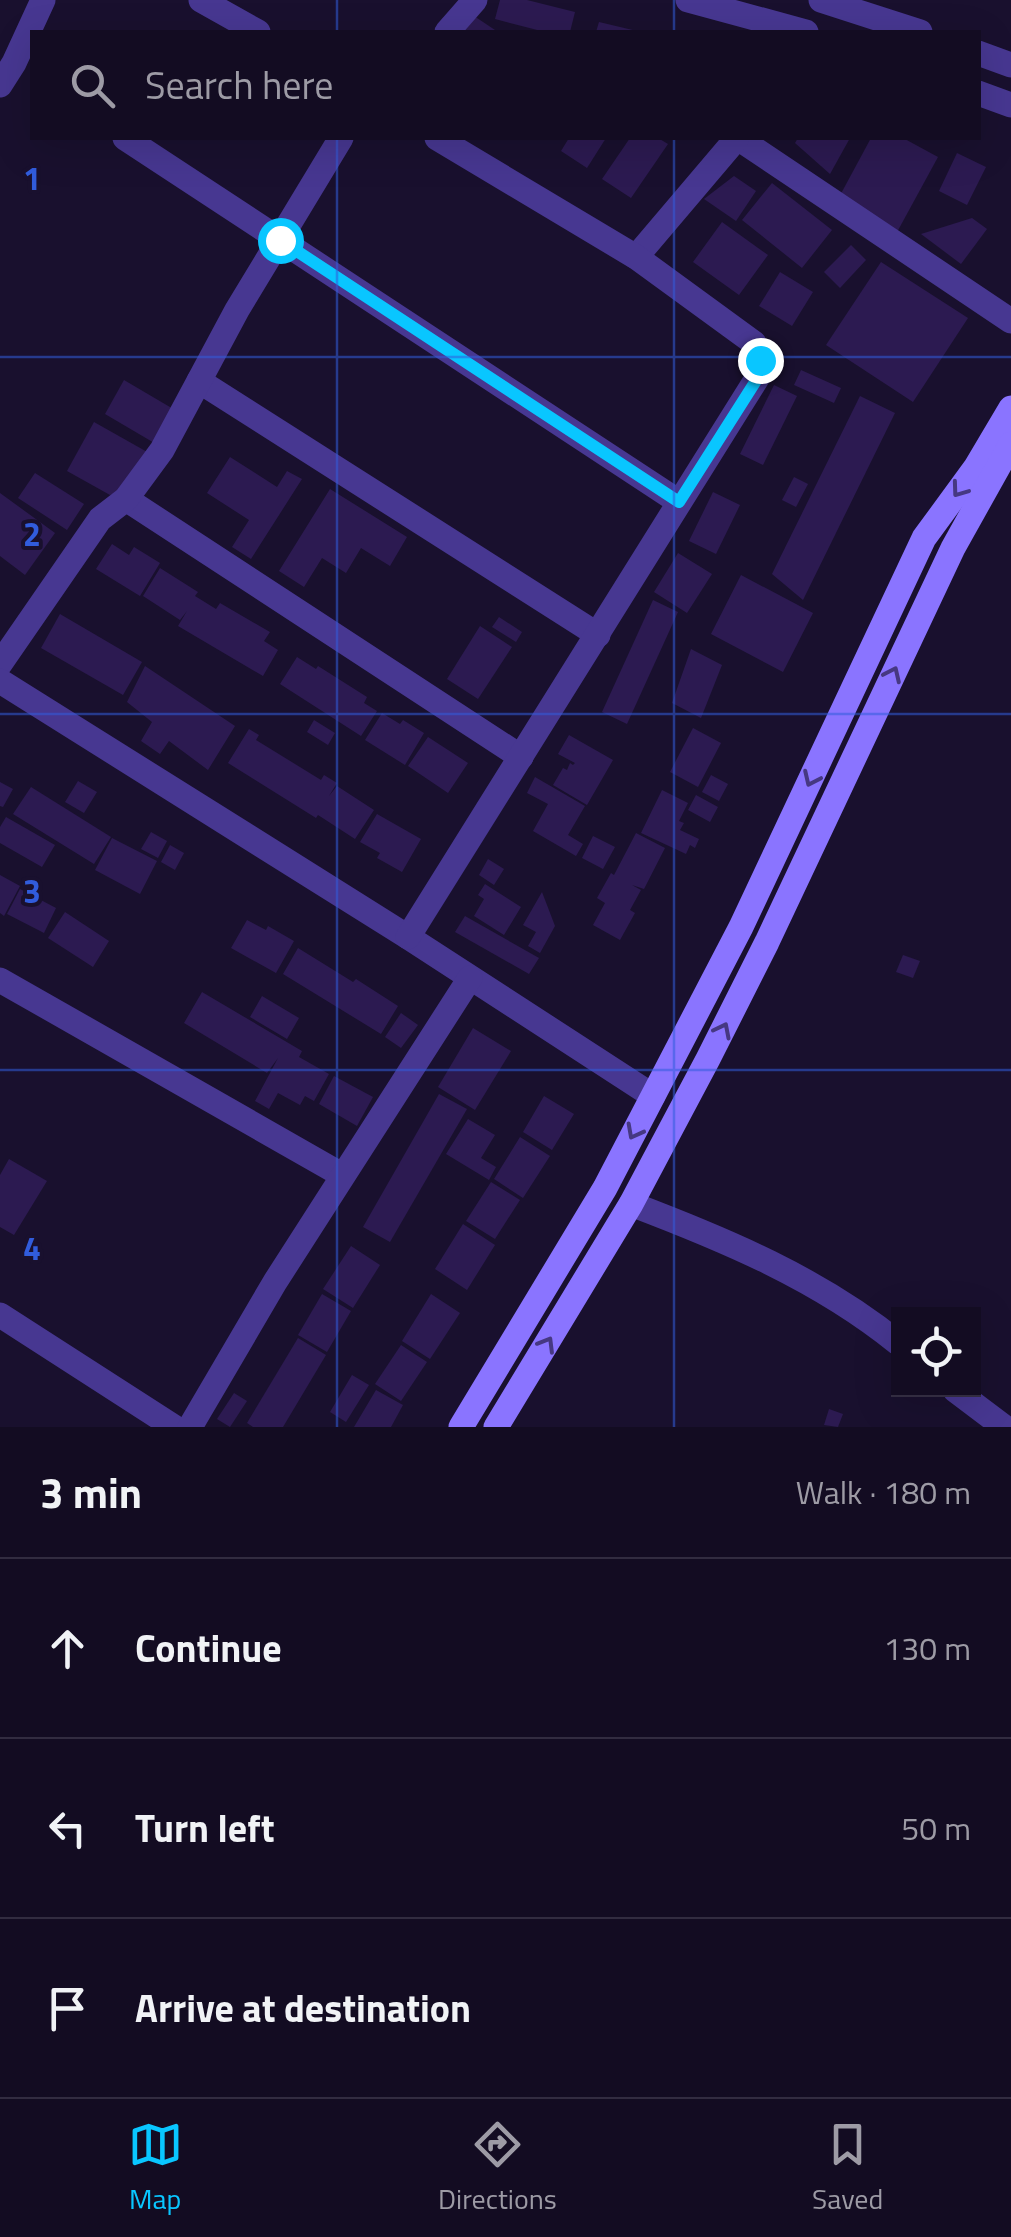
<!DOCTYPE html>
<html lang="en">
<head>
<meta charset="utf-8">
<style>
	body { margin:0; font-family:"Titillium Web",sans-serif; background:#201a2f; color:#f1f3f6 }
	.controls { position:absolute; right:30px; bottom:30px; display:grid; overflow:hidden; border-radius:0px; box-shadow:0 10px 40px #0002 }
	.controls button { width:90px; height:90px; display:grid; place-items:center; padding:0; border:0; border-bottom:2px solid #322c40; background:#130c22; color:#f1f3f6; font:50px sans-serif }
	.stop { position:absolute; width:30px; height:30px; margin:-22px; border:8px solid #09c6ff; border-radius:50%; background:#fff }
	.stop.end { background:#09c6ff; border-color:#fff; box-shadow:0 2px 10px #0008 }
	.list { margin:0; padding:0; list-style:none }
	h2 { display:flex; justify-content:space-between; align-items:center; height:130px; margin:0; padding:0 40px; font-size:42px }
	h2 small { font-size:32px; font-weight:400; color:#9d9ba5 }
	.list li { display:grid; grid-template-columns:65px 1fr auto; gap:30px; align-items:center; box-sizing:border-box; height:180px; padding:0 40px; border-top:2px solid #322c40 }
	.list b { display:block; font-size:38px; white-space:nowrap }
	.list em { font-size:32px; font-style:normal; color:#9d9ba5 }
	.icon { flex:none; width:55px; height:55px; fill:none; stroke:currentColor; stroke-width:2; stroke-linecap:round; stroke-linejoin:round }
	.map { position:relative; flex:none; width:1011px; height:1427px; overflow:hidden }
	.search { position:absolute; background:#130c22; box-shadow:0 10px 40px #0002; left:30px; right:30px; top:30px; height:110px; display:flex; align-items:center; gap:25px; box-sizing:border-box; padding:0 35px; border-radius:0px; color:#9d9ba5; font-size:38px }
	.sheet { height:670px; background:#130c22 }
	nav { display:flex; justify-content:space-around; align-items:center; box-sizing:border-box; height:140px; border-top:2px solid #322c40; background:#130c22; font-size:28px; color:#9d9ba5 }
	nav a { display:grid; justify-items:center; gap:5px }
	nav .on { color:#09c6ff }
	.map>svg:first-child { display:block }
</style>
</head>
<body>
<div class="map">
<svg width="1011" height="1427" viewBox="0 0 1011 1427">
	<rect width="100%" height="100%" fill="#19102e"/>
	<!-- building -->
	<g fill="#2c1a51">
		<path d="M500,0H527L575,12L570,32H545L495,19Z"/>
		<path d="M471,14L498,32H458Z"/>
		<path d="M599,22L637,31V32H596Z"/>
		<path d="M569,138H606L587,168L561,151Z"/>
		<path d="M630,138H658L668,144L631,198L602,179Z"/>
		<path d="M798,138H850L830,174L795,143Z"/>
		<path d="M871,138H903L938,157L896,234L837,201Z"/>
		<path d="M957,153L986,167L967,205L939,191Z"/>
		<path d="M734,176L756,191L736,221L704,199Z"/>
		<path d="M772,183L832,230L802,268L742,220Z"/>
		<path d="M972,218L987,229L961,264L921,234Z"/>
		<path d="M722,222L768,255L739,295L693,262Z"/>
		<path d="M851,245L866,260L840,288L824,272Z"/>
		<path d="M881,262L968,318L913,402L826,345Z"/>
		<path d="M780,272L813,292L792,326L759,306Z"/>
		<path d="M801,370L841,388L834,403L794,385Z"/>
		<path d="M124,380L175,410L156,444L105,414Z"/>
		<path d="M774,385L797,396L763,465L740,454Z"/>
		<path d="M860,396L895,413L803,600L772,574Z"/>
		<path d="M94,422L149,453L127,491L110,495L67,471Z"/>
		<path d="M230,457L277,487L287,471L302,479L251,559L232,547L249,520L207,493Z"/>
		<path d="M35,473L84,504L67,530L18,498Z"/>
		<path d="M794,477L808,484L796,507L782,500Z"/>
		<path d="M330,489L407,537L390,566L361,548L346,573L322,558L304,587L279,571Z"/>
		<path d="M713,492L740,505L716,554L689,541Z"/>
		<path d="M0,493L55,533L25,575L0,556Z"/>
		<path d="M112,544L129,555L134,547L160,563L140,596L96,569Z"/>
		<path d="M678,553L712,574L687,613L654,592Z"/>
		<path d="M160,568L198,592L195,596L216,609L220,603L270,632L264,641L278,650L263,676L178,626L187,611L180,620L143,596Z"/>
		<path d="M741,575L813,613L783,672L711,634Z"/>
		<path d="M653,600L678,612L627,724L602,712Z"/>
		<path d="M60,614L142,662L123,695L41,648Z"/>
		<path d="M499,617L522,632L516,642L492,627Z"/>
		<path d="M480,626L512,647L478,699L447,679Z"/>
		<path d="M691,649L722,665L701,718L672,703Z"/>
		<path d="M297,657L316,669L318,666L367,697L364,703L377,711L361,736L280,684Z"/>
		<path d="M145,666L235,726L208,770L169,741L160,754L141,741L152,722L127,702Z"/>
		<path d="M382,713L400,724L403,720L424,733L405,765L365,740Z"/>
		<path d="M314,720L335,733L328,745L307,732Z"/>
		<path d="M693,728L721,743L698,787L670,772Z"/>
		<path d="M249,729L259,735L256,740L321,780L324,775L337,783L329,796L337,786L374,810L355,839L318,815L316,818L228,763Z"/>
		<path d="M569,735L613,760L587,805L553,785L563,768L567,770L570,763L573,765L575,763L558,754Z"/>
		<path d="M428,737L468,763L448,793L408,766Z"/>
		<path d="M711,775L728,784L719,801L702,792Z"/>
		<path d="M535,777L585,806L568,835L583,844L576,856L533,831L548,804L527,793Z"/>
		<path d="M78,781L97,792L84,813L65,802Z"/>
		<path d="M0,782L13,789L3,807L0,806Z"/>
		<path d="M31,787L111,837L94,864L13,814Z"/>
		<path d="M662,790L688,803L679,821L684,823L680,830L699,839L695,848L690,845L686,854L641,833Z"/>
		<path d="M696,795L718,807L710,822L688,810Z"/>
		<path d="M377,814L421,839L402,872L377,858L380,853L360,842Z"/>
		<path d="M6,817L55,845L42,867L0,843V827Z"/>
		<path d="M151,832L167,841L158,858L141,849Z"/>
		<path d="M636,833L665,848L644,889L632,885L641,890L630,910L635,913L620,940L593,925L605,903L597,898L611,873L614,875Z"/>
		<path d="M593,836L615,847L603,869L582,858Z"/>
		<path d="M112,838L157,861L140,894L95,870Z"/>
		<path d="M170,845L184,853L175,870L161,862Z"/>
		<path d="M488,859L504,869L494,885L479,875Z"/>
		<path d="M0,875L20,886L4,916L0,913Z"/>
		<path d="M485,884L521,907L504,935L474,916L484,899L478,895Z"/>
		<path d="M20,889L56,908L44,933L7,914Z"/>
		<path d="M542,892L555,926L540,953L528,946L536,932L523,925Z"/>
		<path d="M65,912L109,941L93,967L48,938Z"/>
		<path d="M465,916L539,958L529,974L455,932Z"/>
		<path d="M247,920L266,930L268,926L294,941L276,973L231,948Z"/>
		<path d="M298,948L353,982L356,979L398,1006L381,1034L283,974Z"/>
		<path d="M903,955L920,961L913,978L896,972Z"/>
		<path d="M202,992L302,1051L299,1057L329,1074L314,1101L305,1096L300,1105L278,1093L269,1109L255,1101L278,1058L267,1073L184,1023Z"/>
		<path d="M262,996L299,1018L287,1039L250,1017Z"/>
		<path d="M401,1013L418,1025L401,1048L385,1037Z"/>
		<path d="M473,1028L511,1051L475,1110L438,1087Z"/>
		<path d="M334,1076L373,1097L357,1126L319,1104Z"/>
		<path d="M439,1094L467,1109L390,1242L363,1227Z"/>
		<path d="M544,1096L574,1114L552,1150L523,1132Z"/>
		<path d="M468,1119L495,1135L481,1158L496,1167L489,1180L446,1154Z"/>
		<path d="M520,1137L550,1156L523,1198L494,1179Z"/>
		<path d="M9,1159L47,1181L14,1235L0,1227V1175Z"/>
		<path d="M491,1182L520,1200L495,1239L466,1221Z"/>
		<path d="M463,1224L495,1245L467,1290L435,1269Z"/>
		<path d="M351,1246L380,1265L353,1308L323,1289Z"/>
		<path d="M322,1294L351,1311L327,1352L298,1335Z"/>
		<path d="M431,1294L460,1313L430,1359L402,1341Z"/>
		<path d="M298,1338L326,1355L283,1427H253L247,1423Z"/>
		<path d="M401,1345L427,1362L401,1401L375,1384Z"/>
		<path d="M352,1375L369,1385L346,1422L330,1412Z"/>
		<path d="M376,1390L403,1405L391,1427H354Z"/>
		<path d="M234,1393L247,1401L230,1427L217,1419Z"/>
		<path d="M829,1409L843,1414L838,1427L824,1425Z"/>
	</g>
	<g fill="none" stroke-linecap="round" stroke-linejoin="round">
		<!-- minor -->
		<g stroke="#473791" stroke-width="25">
			<path d="M201,0L258,32"/>
			<path d="M447,32L475,0"/>
			<path d="M0,85L14,63L43,0"/>
			<path d="M125,138L679,502"/>
			<path d="M738,138L1011,321"/>
			<path d="M636,257L737,138"/>
			<path d="M199,381L598,635"/>
			<path d="M126,499L521,757"/>
			<path d="M0,664L100,519L126,499L162,450L237,310L341,138"/>
			<path d="M0,681L408,937L653,1096"/>
			<path d="M408,937L759,375L760,360L754,343L636,257L437,138"/>
			<path d="M0,980L342,1175"/>
			<path d="M631,1204C726,1240 819,1279 898,1343"/>
			<path d="M0,1315L174,1427"/>
			<path d="M955,1390L1004,1427"/>
			<path d="M190,1427L275,1282L470,978"/>
		</g>
		<!-- tertiary -->
		<g stroke="#473791" stroke-width="25">
			<path d="M688,0L806,32"/>
			<path d="M821,0L920,32"/>
			<path d="M978,53L1011,65"/>
			<path d="M978,93L1011,105"/>
		</g>
		<!-- secondary -->
		<g stroke="#8a74ff" stroke-width="25">
			<path d="M461,1427L605,1188L653,1096L741,927L924,538L976,467L1011,408"/>
			<path d="M496,1427L631,1204L708,1059L767,942L953,548L1011,444"/>
		</g>
	</g>
	<!-- one-way arrows -->
	<defs><path id="oneway-chevron" d="M-2-3.5L2.5 0L-2 3.5" fill="none" stroke-width="1.6" stroke-linecap="round" stroke-linejoin="round" transform="scale(2.5)"/></defs>
	<g stroke="#463882">
		<use href="#oneway-chevron" transform="translate(959 490) rotate(126)"/>
		<use href="#oneway-chevron" transform="translate(893 674) rotate(-65)"/>
		<use href="#oneway-chevron" transform="translate(811 779) rotate(115)"/>
		<use href="#oneway-chevron" transform="translate(723 1030) rotate(-63)"/>
		<use href="#oneway-chevron" transform="translate(634 1132) rotate(118)"/>
		<use href="#oneway-chevron" transform="translate(547 1344) rotate(-59)"/>
	</g>
	<g fill="none" stroke-linecap="round" stroke-linejoin="round">
		<!-- route -->
		<path stroke="#09c6ff" stroke-width="12" d="M280,240L679,502L759,376L760,360"/>
	</g>
	<!-- grid -->
	<path fill="none" stroke="#315cdc" stroke-width="2.5" stroke-opacity="0.55" d="M337,0V32M674,0V32M337,138V1427M674,138V1427M0,357H1011M0,714H1011M0,1070H1011"/>
	<g font-size="32" text-anchor="middle" font-weight="bold" fill="#315cdc" stroke="#19102e" stroke-width="8" stroke-linejoin="round" paint-order="stroke">
		<text x="32" y="190">1</text>
		<text x="32" y="546">2</text>
		<text x="32" y="903">3</text>
		<text x="32" y="1260">4</text>
	</g>
</svg>
<div class="controls">
<button><svg class="icon" aria-label="locate" viewBox="0 0 24 24"><circle cx="12" cy="12" r="6"/><path d="M12 2v4M12 18v4M2 12h4M18 12h4"/></svg></button>
</div>
<div class="stop" style="left:280px;top:240px"></div>
<div class="stop end" style="left:760px;top:360px"></div>
<div class="search"><svg class="icon" aria-label="search" viewBox="0 0 24 24"><circle cx="10" cy="10" r="6"/><path d="M15 15l6 6"/></svg>Search here</div>
</div>
<section class="sheet">
<h2>3 min<small>Walk · 180 m</small></h2>
<ul class="list">
<li><svg class="icon" aria-label="ahead" viewBox="0 0 24 24"><path d="M12 20V5M6 11l6-6 6 6"/></svg><div><b>Continue</b></div><em>130 m</em></li>
<li><svg class="icon" aria-label="left" viewBox="0 0 24 24"><path d="M17 20v-9H6M10 6l-5 5 5 5"/></svg><div><b>Turn left</b></div><em>50 m</em></li>
<li><svg class="icon" aria-label="arrive" viewBox="0 0 24 24"><path d="M6 21V4h12l-3 4 3 4H6"/></svg><div><b>Arrive at destination</b></div></li>
</ul>
</section>
<nav>
<a class="on"><svg class="icon" aria-label="map" viewBox="0 0 24 24"><path d="M3 6l6-2 6 2 6-2v14l-6 2-6-2-6 2zM9 4v14M15 6v14"/></svg>Map</a>
<a><svg class="icon" aria-label="directions" viewBox="0 0 24 24"><path d="M12 3l9 9-9 9-9-9zM9 14v-3h6M13 9l2 2-2 2"/></svg>Directions</a>
<a><svg class="icon" aria-label="saved" viewBox="0 0 24 24"><path d="M7 4h10v16l-5-4-5 4z"/></svg>Saved</a>
</nav>
</body>
</html>
